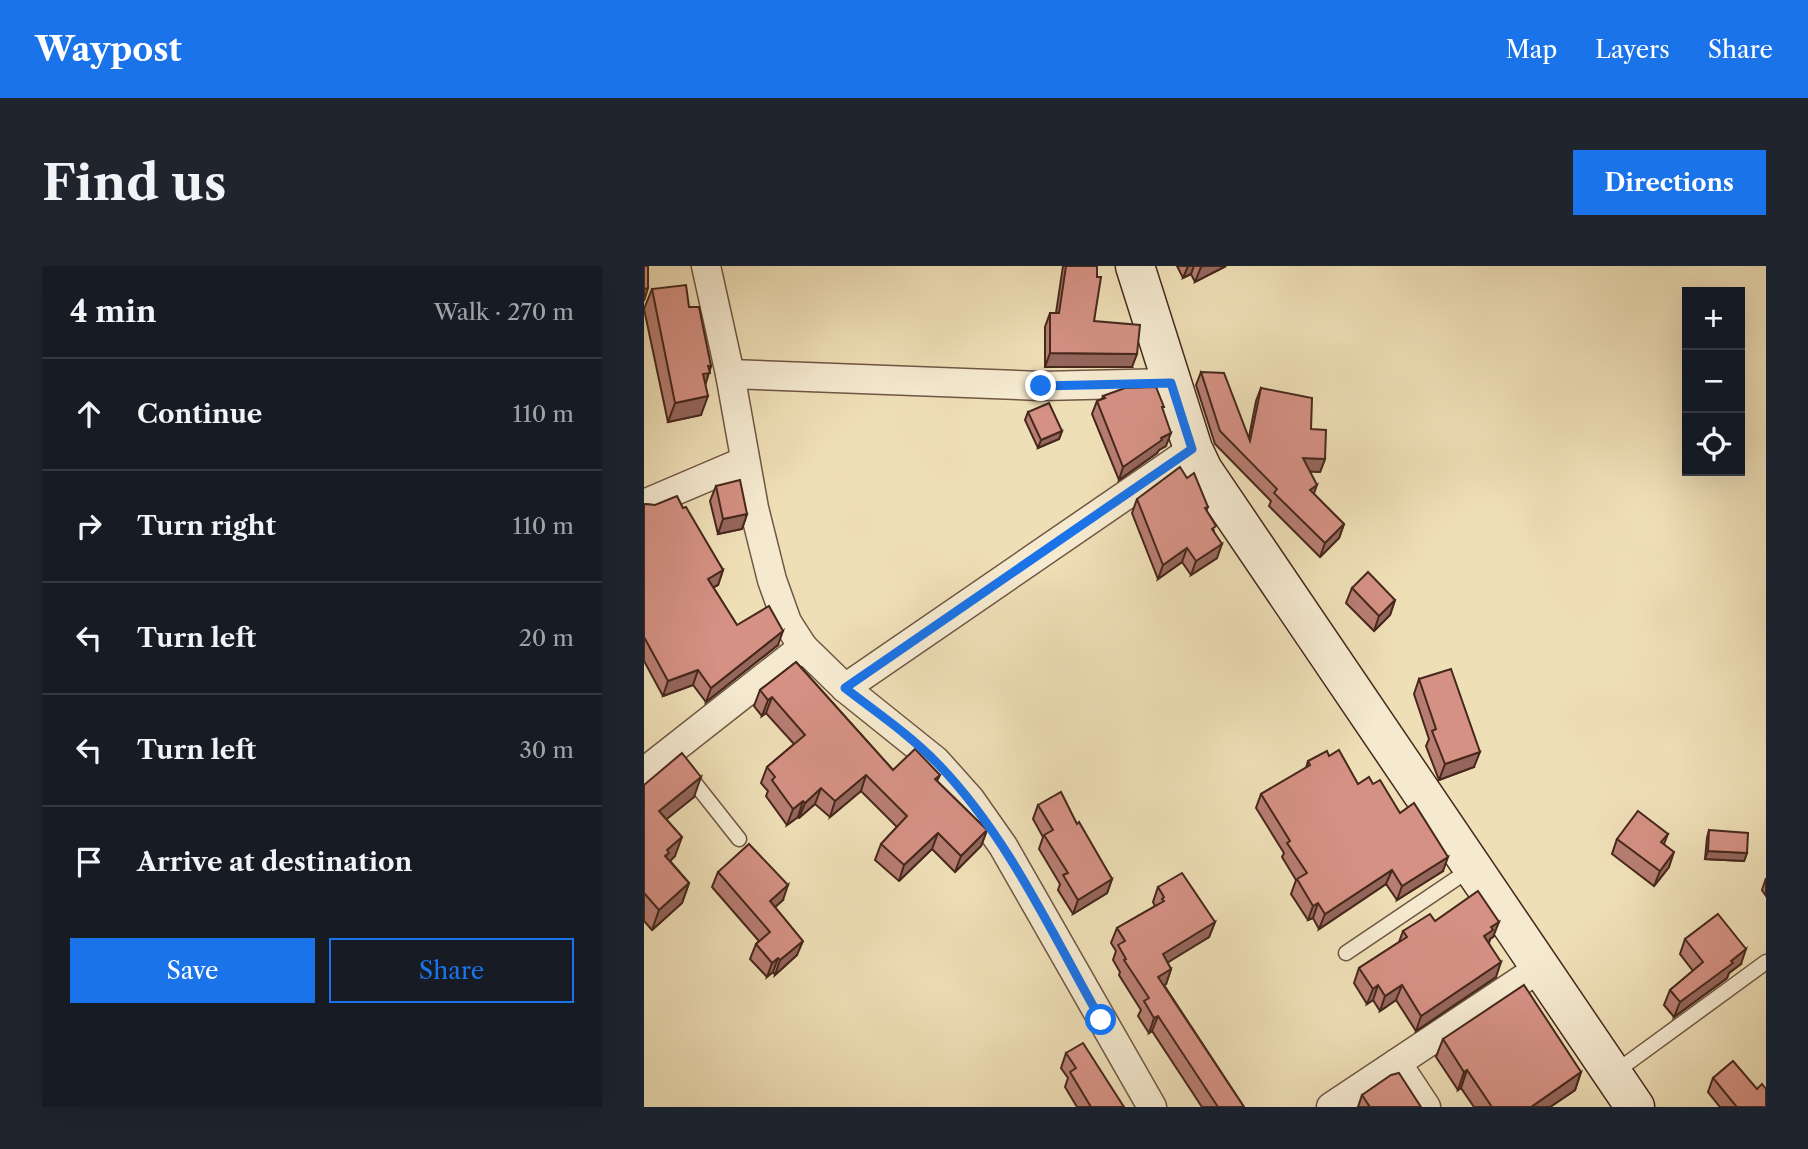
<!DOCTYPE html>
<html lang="en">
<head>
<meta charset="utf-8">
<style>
	body { margin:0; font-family:"Libre Caslon Text",serif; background:#20242c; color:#f1f3f6 }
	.controls { position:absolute; right:21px; top:21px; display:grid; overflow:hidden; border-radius:0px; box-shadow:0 7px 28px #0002 }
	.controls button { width:63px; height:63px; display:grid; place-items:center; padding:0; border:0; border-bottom:2px solid #363941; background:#171b24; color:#f1f3f6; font:35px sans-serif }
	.stop { position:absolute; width:21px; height:21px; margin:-16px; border:5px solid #1a73e8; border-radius:50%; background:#fff }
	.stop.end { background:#1a73e8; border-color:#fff; box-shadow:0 2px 7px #0008 }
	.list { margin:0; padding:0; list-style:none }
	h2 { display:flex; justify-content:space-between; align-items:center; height:91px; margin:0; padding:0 28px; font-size:30px }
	h2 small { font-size:23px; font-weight:400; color:#9ea1a6 }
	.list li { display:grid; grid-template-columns:46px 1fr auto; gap:21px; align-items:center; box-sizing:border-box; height:112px; padding:0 28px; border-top:2px solid #363941 }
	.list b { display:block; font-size:26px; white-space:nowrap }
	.list em { font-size:23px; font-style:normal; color:#9ea1a6 }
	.actions { display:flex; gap:14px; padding:21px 28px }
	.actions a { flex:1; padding:16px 0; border:2px solid #1a73e8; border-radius:0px; text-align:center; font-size:24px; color:#1a73e8 }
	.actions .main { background:#1a73e8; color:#fff }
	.icon { flex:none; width:38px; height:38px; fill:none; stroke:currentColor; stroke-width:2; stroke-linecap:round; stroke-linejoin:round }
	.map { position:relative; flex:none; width:1122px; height:841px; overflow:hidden; border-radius:0px }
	header { display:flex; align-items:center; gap:42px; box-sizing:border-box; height:98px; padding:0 35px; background:#1a73e8; color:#fff }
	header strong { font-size:33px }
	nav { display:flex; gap:38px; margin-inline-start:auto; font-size:24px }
	.intro { display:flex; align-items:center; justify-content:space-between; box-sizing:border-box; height:168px; padding:0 42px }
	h1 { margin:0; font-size:49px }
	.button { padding:18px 32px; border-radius:0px; background:#1a73e8; color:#fff; font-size:24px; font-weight:700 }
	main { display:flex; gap:42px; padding:0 42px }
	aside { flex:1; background:#171b24; border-radius:0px; box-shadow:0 7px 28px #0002 }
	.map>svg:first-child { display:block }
</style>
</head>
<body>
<header>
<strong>Waypost</strong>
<nav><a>Map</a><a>Layers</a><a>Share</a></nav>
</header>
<div class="intro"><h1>Find us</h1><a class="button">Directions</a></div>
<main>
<aside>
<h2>4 min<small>Walk · 270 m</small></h2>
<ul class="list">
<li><svg class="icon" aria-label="ahead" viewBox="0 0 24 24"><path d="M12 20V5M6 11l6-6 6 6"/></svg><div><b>Continue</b></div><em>110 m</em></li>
<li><svg class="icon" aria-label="right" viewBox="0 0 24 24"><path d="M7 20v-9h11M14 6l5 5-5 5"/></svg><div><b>Turn right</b></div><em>110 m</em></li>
<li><svg class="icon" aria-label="left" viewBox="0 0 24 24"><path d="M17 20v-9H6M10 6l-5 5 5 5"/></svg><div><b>Turn left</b></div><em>20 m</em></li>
<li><svg class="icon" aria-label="left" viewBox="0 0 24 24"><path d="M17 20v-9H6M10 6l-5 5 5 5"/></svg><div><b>Turn left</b></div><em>30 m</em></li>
<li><svg class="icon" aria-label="arrive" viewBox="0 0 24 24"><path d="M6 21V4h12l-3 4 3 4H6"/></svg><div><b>Arrive at destination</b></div></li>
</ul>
<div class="actions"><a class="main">Save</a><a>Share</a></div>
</aside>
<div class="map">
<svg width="1122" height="841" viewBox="0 0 1122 841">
	<rect width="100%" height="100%" fill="#efdfb7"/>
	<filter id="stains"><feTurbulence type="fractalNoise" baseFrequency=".00286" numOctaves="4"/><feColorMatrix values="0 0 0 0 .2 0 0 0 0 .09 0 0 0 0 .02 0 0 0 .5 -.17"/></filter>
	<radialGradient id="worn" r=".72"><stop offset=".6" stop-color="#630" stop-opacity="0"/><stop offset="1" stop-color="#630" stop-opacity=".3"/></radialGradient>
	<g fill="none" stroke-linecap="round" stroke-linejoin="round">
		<!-- lane casing -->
		<g stroke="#705643" stroke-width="17">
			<g id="lane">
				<path d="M42,506L95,573"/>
				<path d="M702,687L828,602"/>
				<path d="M970,807L1122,696"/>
			</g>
		</g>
		<!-- street casing -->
		<g stroke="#705643" stroke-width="31">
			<g id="street">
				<path d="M62,0L86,108L110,242L128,314L143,356L159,381L201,422L292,495L326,533L359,580L508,841"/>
				<path d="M86,108L397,120L527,117"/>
				<path d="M0,238L101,195"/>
				<path d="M201,422L549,183"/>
				<path d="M0,506L159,381"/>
				<path d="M753,797L782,841"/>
				<path d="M687,841L897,701"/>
			</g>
		</g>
		<!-- secondary casing -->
		<g stroke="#46281c" stroke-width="41">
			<path id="secondary" d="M491,0L549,183L559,204L991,841"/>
		</g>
		<!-- lane -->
		<use href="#lane" stroke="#f5ead0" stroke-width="14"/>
		<!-- street -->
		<use href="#street" stroke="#f5ead0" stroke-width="28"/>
		<!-- secondary -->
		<use href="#secondary" stroke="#f5ead0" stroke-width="38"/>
	</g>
	<!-- wall -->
	<g fill="#b77d72" stroke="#46281c" stroke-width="2">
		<path d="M419,0H453L450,55L488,101H401V61L406,47H412Z"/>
		<path d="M533,0H582L551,16L547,8L539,12Z"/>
		<path d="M8,23L45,41L67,100L61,119L57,149L24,156L0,43Z"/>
		<path d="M557,106L605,171L612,135L617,122L667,163L681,193L676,206L666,205L670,228L700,258L695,272L676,291L625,240L627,235L571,178L552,119Z"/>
		<path d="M459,130L519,144L522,180L515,184L513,187L475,214L448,148L453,135L458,133Z"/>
		<path d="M384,146L418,165L415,173L394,182L381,154Z"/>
		<path d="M72,220L103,248L98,263L74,268L66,235Z"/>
		<path d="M493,233L564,241L562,245L570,265L573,292L547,309L538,296L514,313L488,247Z"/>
		<path d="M0,238L39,242L79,304L74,319L69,321L93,359L134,379L62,436L49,419L19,430L0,395Z"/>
		<path d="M708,322L751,334L746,349L730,365L702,337Z"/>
		<path d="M152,396L249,504L296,509L293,515L343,564L337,580L311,606L288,583L255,615L231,594L237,578L253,561L217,525L186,551L171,538L155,552L154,551L143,559L122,530L124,525L117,517L123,501L150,478L122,447L118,450L110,440L116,424Z"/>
		<path d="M775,413L830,501L795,514L782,480L785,473L770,428Z"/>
		<path d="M685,490L714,518H729L756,547L799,605L753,634L742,618L675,663L669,652L664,654L647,628L652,614L638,591L640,587L612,542L617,528L662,502L664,495Z"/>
		<path d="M0,519L50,531L22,553L31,590L26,595L45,617L38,637L8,664L0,655Z"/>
		<path d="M394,539L433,558L468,613L463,627L429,648L414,624L416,618L395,583L399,571L389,553Z"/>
		<path d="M1065,564L1103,587L1100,595L1061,593L1063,572Z"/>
		<path d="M1024,568L1020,578L1025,601L1010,620L968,588L973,573Z"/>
		<path d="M74,606L139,634L131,641L153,689L131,709L129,706L123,711L106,693L112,678L115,675L68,621Z"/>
		<path d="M1122,612V630L1118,624Z"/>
		<path d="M514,621L571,656L565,671L523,696L527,703L522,718L520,719L600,841H558L508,765L505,767L494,750L497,744L475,709L476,706L469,694L472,685L467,677L473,662L511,640L509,636Z"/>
		<path d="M791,655L849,671L846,673L845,677L852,711L772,765L752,734L736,745L729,734L723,738L710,717L715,702L755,676L759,665Z"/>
		<path d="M1041,673L1097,698L1085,707L1083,712L1030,751L1020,739L1026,724L1049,705L1036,688Z"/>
		<path d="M799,773L937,806L931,824L906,841H830L817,822L814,824L792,791Z"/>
		<path d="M422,787L480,841H433L421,821L424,812L417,802Z"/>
		<path d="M1069,812L1113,823L1122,841H1076L1064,826Z"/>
		<path d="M718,829L777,841H714Z"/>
	</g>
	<!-- shaded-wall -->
	<g fill="#95665c" stroke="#46281c" stroke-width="2">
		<path d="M544,0H550L547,8L539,12Z"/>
		<path d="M559,0H582L551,16L557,1Z"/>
		<path d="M4,22L0,35V23Z"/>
		<path d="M406,87L493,88L488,101H401Z"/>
		<path d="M64,100H67L59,126V108Z"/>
		<path d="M64,130L57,149L24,156L31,137Z"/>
		<path d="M418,165L415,173L394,182L397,174Z"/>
		<path d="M527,167L522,180L515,184L513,187L475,214L479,201L517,172Z"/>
		<path d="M659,192L681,193L676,206L654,205Z"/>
		<path d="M673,219L668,233L666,224Z"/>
		<path d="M103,248L98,263L74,268L79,253Z"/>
		<path d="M700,258L695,272L676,291L681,277Z"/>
		<path d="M578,278L573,292L547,309L552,295Z"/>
		<path d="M543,282L538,296L514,313L519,299Z"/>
		<path d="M79,304L74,319L59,327L64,313Z"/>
		<path d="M751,334L746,349L730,365L735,350Z"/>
		<path d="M139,365L134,379L62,436L67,422Z"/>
		<path d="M54,404L49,419L19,430L24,415Z"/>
		<path d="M128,431L122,447L118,450L124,434Z"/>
		<path d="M836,486L830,501L795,514L801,498Z"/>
		<path d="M222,509L217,525L186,551L191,535Z"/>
		<path d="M57,511L50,531L8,565L15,545Z"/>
		<path d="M177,522L171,538L155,552L161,537Z"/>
		<path d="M159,535L154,551L143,559L149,543Z"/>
		<path d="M343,564L337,580L311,606L317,590Z"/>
		<path d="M294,567L288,583L255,615L260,599Z"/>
		<path d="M38,571L31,590L21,600L23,584Z"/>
		<path d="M1064,585L1103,587L1100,595L1061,593Z"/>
		<path d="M1030,586L1025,601L1010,620L1016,605Z"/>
		<path d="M804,591L799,605L753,634L758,620Z"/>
		<path d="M748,604L742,618L675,663L681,648Z"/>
		<path d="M468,613L463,627L429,648L434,634Z"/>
		<path d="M45,617L38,637L8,664L15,644Z"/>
		<path d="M144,619L139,634L121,650L126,635Z"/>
		<path d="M674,637L669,652L664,654L669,640Z"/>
		<path d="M571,656L565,671L513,703L519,688Z"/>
		<path d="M855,656L849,671L846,673L844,679L840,670L847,661Z"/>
		<path d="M159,675L153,689L131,709L136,694Z"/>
		<path d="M1102,683L1097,698L1085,707L1083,712L1030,751L1036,736Z"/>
		<path d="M134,692L129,706L123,711L128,697Z"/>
		<path d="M857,696L852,711L772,765L777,750Z"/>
		<path d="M527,703L522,718L509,726L514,711Z"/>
		<path d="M734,719L729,734L723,738L729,723Z"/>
		<path d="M758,719L752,734L736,745L741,730Z"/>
		<path d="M514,750L508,765L505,767L510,752Z"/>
		<path d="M823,804L817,822L814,824L820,806Z"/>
		<path d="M937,806L931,824L906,841H887Z"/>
	</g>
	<!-- building -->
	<g fill="#d59184" stroke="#46281c" stroke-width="2">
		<path d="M0,0H4V22L0,23Z"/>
		<path d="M422,0H453V11H457L450,55L496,59L493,88L406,87V47H415Z"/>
		<path d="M42,19L45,41H55L67,100H64L66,107L59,108L64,130L31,137L8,23Z"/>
		<path d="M557,106L580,107L606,175L617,122L668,132L667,163L682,164L681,193L659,192L673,219L666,224L700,258L681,277L630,227L633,223L576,165Z"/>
		<path d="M512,121L520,141H518L527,167L517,172L518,174L479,201L453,135L461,132L459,130L481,122Z"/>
		<path d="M405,137L418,165L397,174L384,146Z"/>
		<path d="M536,201L543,212L550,207L564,241L561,242L572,260L568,263L578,278L552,295L543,282L519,299L493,233Z"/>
		<path d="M96,214L103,248L79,253L72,220Z"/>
		<path d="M33,230L39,242L42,241L79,304L64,313L93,359L125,340L139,365L67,422L54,404L24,415L0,371V238L11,239Z"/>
		<path d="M724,306L751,334L735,350L708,322Z"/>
		<path d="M152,396L249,504L271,483L296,509L291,513L343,564L317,590L294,567L260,599L237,578L263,550L222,509L191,535L177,522L161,537L159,535L149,543L128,514L131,511L123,501L161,469L128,431L124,434L116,424Z"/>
		<path d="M807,403L836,486L801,498L788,465L792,463L775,413Z"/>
		<path d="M695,484L714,518L725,511L729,518L736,514L756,547L770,537L804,591L758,620L748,604L681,648L674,637L669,640L653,613L663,607L643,577L646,575L617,528L666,499L664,495L683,485L685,490Z"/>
		<path d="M38,487L57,511L15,545L38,571L23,584L25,587L21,590L45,617L15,644L0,627V519Z"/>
		<path d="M417,526L433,558L435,556L468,613L434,634L419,609L424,607L400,569L409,564L394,539Z"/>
		<path d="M994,545L1024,568L1017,576L1030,586L1016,605L973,573Z"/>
		<path d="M1065,564L1104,567L1103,587L1064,585Z"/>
		<path d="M105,578L144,619L126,635L159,675L136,694L134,692L128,697L112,678L126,666L74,606Z"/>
		<path d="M538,607L571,656L519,688L527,703L514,711L600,841H574L514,750L510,752L500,735L505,732L480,694L482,693L474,679L481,675L473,662L520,635L518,633L520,631L514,621Z"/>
		<path d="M834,625L855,656L847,661L849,664L840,670L857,696L777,750L758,719L741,730L734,719L729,723L715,702L763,671L759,665L786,648L791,655Z"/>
		<path d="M1074,648L1102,683L1087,695L1089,697L1036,736L1026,724L1059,696L1041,673Z"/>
		<path d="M880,719L937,806L887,841H848L823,804L820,806L799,773Z"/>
		<path d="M439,777L480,841H447L426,806L432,802L422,787Z"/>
		<path d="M1089,795L1113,823L1118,818L1122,823V841H1091L1092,840L1069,812Z"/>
		<path d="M755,807L777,841H726L718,829L747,809Z"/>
	</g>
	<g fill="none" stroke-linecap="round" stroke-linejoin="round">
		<!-- route -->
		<path stroke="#1a73e8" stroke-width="9" d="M397,120L527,117L548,183L201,422C232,446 266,469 293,497C364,570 407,666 457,754"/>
	</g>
	<rect width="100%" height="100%" filter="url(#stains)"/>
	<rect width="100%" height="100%" fill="url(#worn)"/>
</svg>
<div class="controls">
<button>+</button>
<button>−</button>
<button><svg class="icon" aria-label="locate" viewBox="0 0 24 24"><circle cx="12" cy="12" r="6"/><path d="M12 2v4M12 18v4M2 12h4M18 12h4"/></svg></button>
</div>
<div class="stop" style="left:457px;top:754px"></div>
<div class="stop end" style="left:397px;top:120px"></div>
</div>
</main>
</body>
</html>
